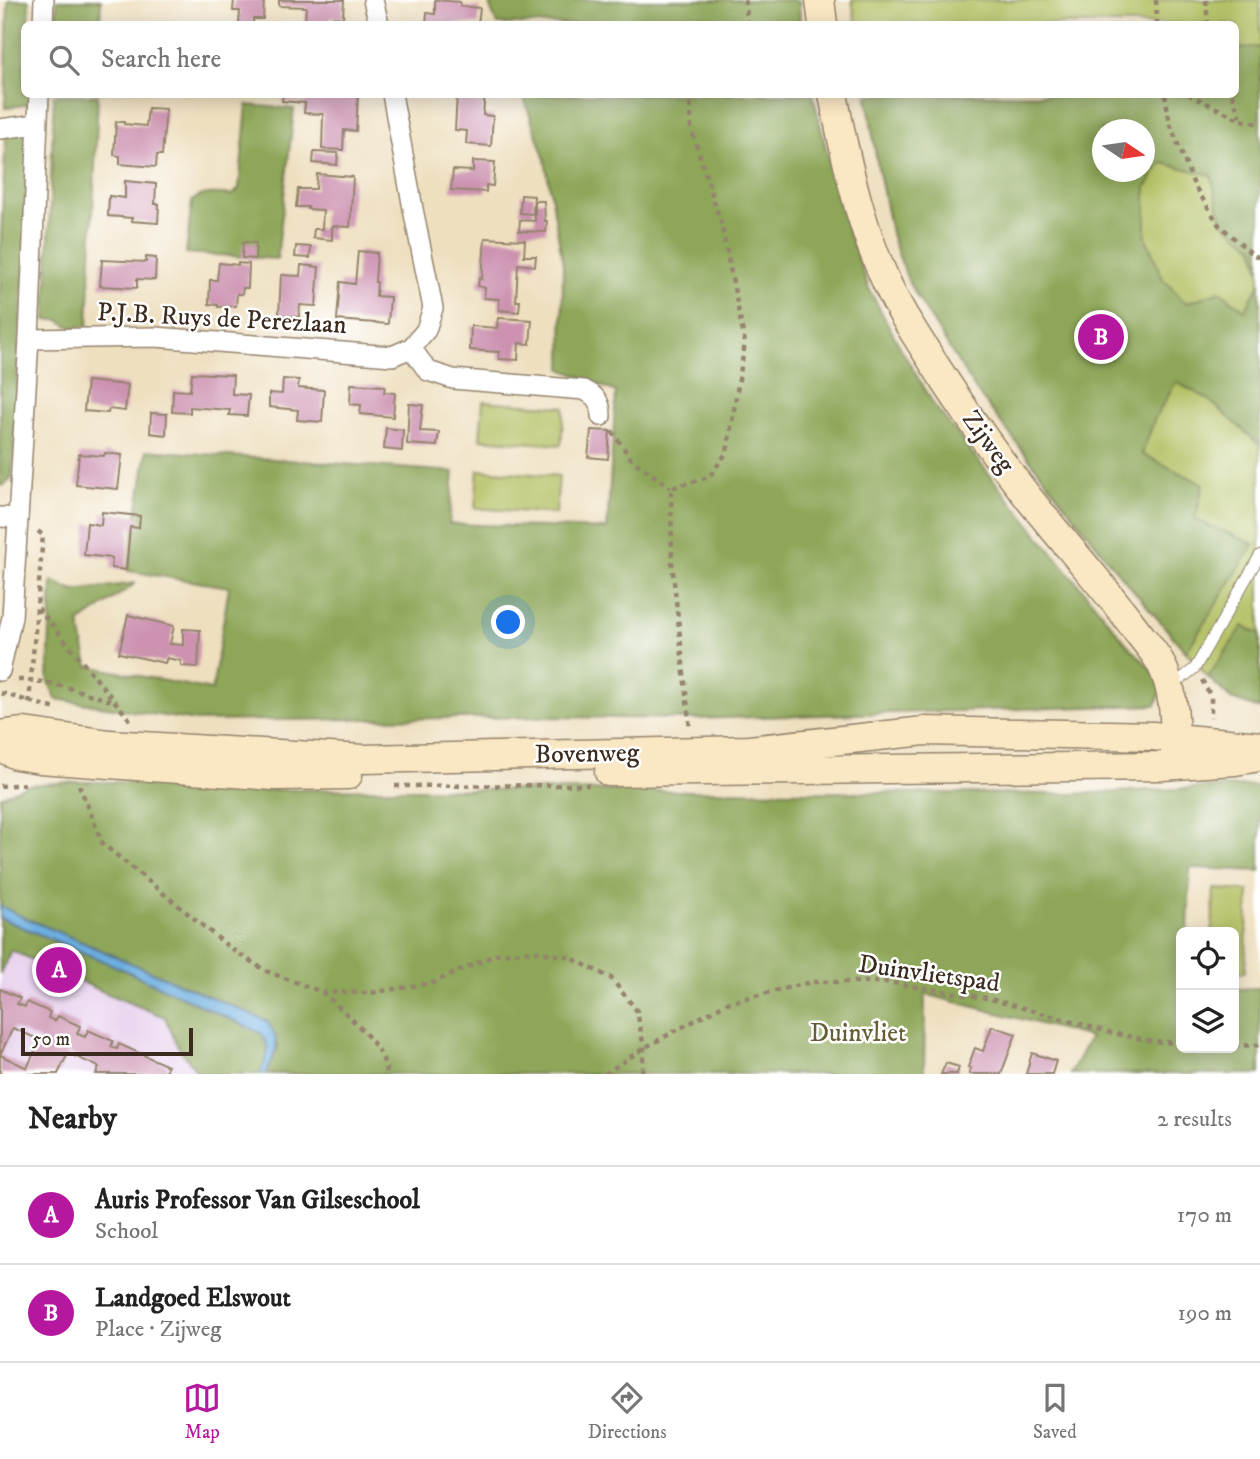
<!DOCTYPE html>
<html lang="en">
<head>
<meta charset="utf-8">
<style>
	body { margin:0; font-family:"IM FELL DW Pica",serif; background:#f2f2f2; color:#222 }
	.controls { position:absolute; right:21px; bottom:21px; display:grid; overflow:hidden; border-radius:10px; box-shadow:0 4px 18px #0003 }
	.controls button { width:63px; height:63px; display:grid; place-items:center; padding:0; border:0; border-bottom:2px solid #e0e0e0; background:#fff; color:#222; font:35px sans-serif }
	.compass { position:absolute; left:1092px; top:119px; width:63px; height:63px; border-radius:50%; background:#fff; box-shadow:0 4px 18px #0003; rotate:103deg }
	.scale { position:absolute; left:21px; bottom:18px; width:172px; box-sizing:border-box; padding-left:7px; border:4px solid #3b2a1e; border-top:0; font-size:19px; line-height:24px; white-space:nowrap; color:#3b2a1e; -webkit-text-stroke:5px #fff; paint-order:stroke }
	.you { position:absolute; left:509px; top:623px; width:24px; height:24px; margin:-18px; border:5px solid #fff; border-radius:50%; background:#1a73e8; box-shadow:0 0 0 10px #1a73e833 }
	.badge { display:grid; place-items:center; width:46px; height:46px; border-radius:50%; background:#b5179e; color:#fff; font-size:23px; font-weight:700 }
	.pin { position:absolute; translate:-50% -50%; border:4px solid #fff; box-shadow:0 2px 7px #0006 }
	.list { margin:0; padding:0; list-style:none }
	h2 { display:flex; justify-content:space-between; align-items:center; height:91px; margin:0; padding:0 28px; font-size:30px }
	h2 small { font-size:23px; font-weight:400; color:#767676 }
	.list li { display:grid; grid-template-columns:46px 1fr auto; gap:21px; align-items:center; box-sizing:border-box; height:98px; padding:0 28px; border-top:2px solid #e0e0e0 }
	.list b { display:block; font-size:26px; white-space:nowrap }
	.list p { margin:0; font-size:23px; white-space:nowrap; color:#767676 }
	.list em { font-size:23px; font-style:normal; color:#767676 }
	.icon { flex:none; width:38px; height:38px; fill:none; stroke:currentColor; stroke-width:2; stroke-linecap:round; stroke-linejoin:round }
	.map { position:relative; flex:none; width:1260px; height:1074px; overflow:hidden }
	.search { position:absolute; background:#fff; box-shadow:0 4px 18px #0003; left:21px; right:21px; top:21px; height:77px; display:flex; align-items:center; gap:18px; box-sizing:border-box; padding:0 24px; border-radius:10px; color:#767676; font-size:26px }
	.sheet { height:287px; background:#fff }
	nav { display:flex; justify-content:space-around; align-items:center; box-sizing:border-box; height:98px; border-top:2px solid #e0e0e0; background:#fff; font-size:19px; color:#767676 }
	nav a { display:grid; justify-items:center; gap:4px }
	nav .on { color:#b5179e }
	.map>svg:first-child { display:block }
</style>
</head>
<body>
<div class="map">
<svg width="1260" height="1074" viewBox="0 0 1260 1074">
	<rect width="100%" height="100%" fill="#fff"/>
	<filter id="ink" filterUnits="userSpaceOnUse"><feTurbulence type="fractalNoise" baseFrequency=".0143" numOctaves="2"/><feDisplacementMap in="SourceGraphic" scale="14" xChannelSelector="R" yChannelSelector="G"/><feConvolveMatrix kernelMatrix="1 2 1 2 8 2 1 2 1" color-interpolation-filters="sRGB"/></filter>
	<filter id="wash" filterUnits="userSpaceOnUse"><feTurbulence type="fractalNoise" baseFrequency=".00686" numOctaves="4" result="noise"/><feDisplacementMap in="SourceGraphic" scale="28" xChannelSelector="R" yChannelSelector="G"/><feGaussianBlur stdDeviation="1.57" result="paint"/><feColorMatrix in="noise" values="0 0 0 0 0 0 0 0 0 0 0 0 0 0 0 0 0 1.4 0 .05"/><feComposite in="paint" operator="in"/></filter>
	<g filter="url(#wash)">
		<rect width="100%" height="100%" fill="#eedfbf"/>
		<!-- built -->
		<path fill="#e8d2ee" d="M0,918L237,1022L246,1074H0Z"/>
		<!-- green -->
		<g fill="#b2bf62" stroke="#767440" stroke-width="2" fill-rule="evenodd">
			<path d="M852,0H1260V709L1231,699L1208,677L1112,565L975,389L910,285L892,237L876,156L867,95L1236,94V24H856ZM1102,130H1144V172H1102Z"/>
			<path d="M483,401L564,407L561,445L480,439Z"/>
			<path d="M478,470L559,476L556,514L475,508Z"/>
			<path d="M1214,889L1249,891L1245,972L1234,971V932H1212Z"/>
		</g>
		<!-- forest -->
		<g fill="#8da658" stroke="#64683b" stroke-width="2" fill-rule="evenodd">
			<path d="M8,0H29V24H24V94L30,95V104L5,108Z"/>
			<path d="M57,0H101L100,24H56Z"/>
			<path d="M491,0H799L800,24H497L490,7Z"/>
			<path d="M1260,47V273L1254,247L1222,222L1211,175L1162,163L1146,187V238L1163,279L1186,303L1220,291L1245,310L1260,283V445L1208,399L1176,382L1155,418L1142,454L1203,484L1195,520L1254,544L1186,652L1112,565L975,389L910,285L892,237L876,156L867,95L1236,94V48ZM1102,130H1144V172H1102Z"/>
			<path d="M813,94L841,212L870,291L900,347L934,405L1005,494L1126,643L1157,675L1161,691L1156,705L692,719L551,717L196,721L56,699L48,679L52,581L74,591L136,583L79,623L88,666L212,690L229,587L128,571L147,450L454,472L449,524L607,529L616,392L562,369L563,264L545,160L523,95Z"/>
			<path d="M54,95H98L88,326C75,328 70,329 60,320H46Z"/>
			<path d="M247,105L294,109L277,259L186,253L192,201C203,191 219,194 233,195L239,188Z"/>
			<path d="M31,131L12,477L3,486L0,485V255L6,134Z"/>
			<path d="M1243,626L1260,634V709L1231,699L1208,677Z"/>
			<path d="M76,782H163L245,790L407,789L1072,794L1260,785V871L1190,868L1188,932H1181V1048H1234V989L1260,988V1074H1070L1090,1037L925,994L924,1074H266L278,1046L267,1021L23,917L0,906V797L27,785Z"/>
			<path d="M0,918L120,968L261,1033C273,1050 267,1056 260,1074H199L177,1045L165,1017L115,997L11,950L0,974Z"/>
		</g>
		<!-- water -->
		<path fill="#6cafe1" stroke="#546c80" stroke-width="2" d="M0,906L23,917L267,1021C283,1045 276,1050 266,1074H260C267,1056 273,1050 261,1033L120,968L0,918Z"/>
		<g id="blocks">
			<!-- building -->
			<g fill="#cc92b0" fill-rule="evenodd">
				<path d="M234,0H264L263,19H253V24H239L240,11H233Z"/>
				<path d="M279,0H344L343,18L331,17V24H308V22H305L306,7L279,6Z"/>
				<path d="M435,0L460,2V6L480,8L478,24H426L427,13L435,14Z"/>
				<path d="M283,94H358L356,131L344,130L343,150L322,149L323,114L304,113L305,103L282,101Z"/>
				<path d="M457,94H485L483,115L493,116L491,146L466,144L467,131L455,130Z"/>
				<path d="M148,108L166,109L162,155H157L156,167L120,164V156L114,155L116,122H124V124L146,126Z"/>
				<path d="M314,152L338,153L337,165L313,163Z"/>
				<path d="M473,161L495,162L493,186L486,185V192L451,190L453,170L473,171Z"/>
				<path d="M317,174L353,177L350,227L332,226V240L313,238L314,229H322L323,210L308,209V207H296L298,189H316Z"/>
				<path d="M125,181L156,184L155,204H159L158,223L131,221L132,218L108,216L109,196L125,198Z"/>
				<path d="M521,195L534,196L533,214L520,213Z"/>
				<path d="M535,201H544L545,221H547L546,232L519,231L520,220L535,221Z"/>
				<path d="M485,238L525,240L524,256H536L535,266L518,264L516,301H520L519,312L499,310V299L484,298L485,288L478,286L479,278L482,279Z"/>
				<path d="M243,242L256,243L255,259L242,258Z"/>
				<path d="M296,246L311,247L310,258L295,257Z"/>
				<path d="M358,251L377,253L375,282H377L376,296L390,297L388,324L337,320L340,282L355,284Z"/>
				<path d="M146,257L156,258L155,280L137,279V288L100,286L102,260L146,262Z"/>
				<path d="M219,263L238,265V263L249,264L248,288H243L242,294H237L236,306L218,307V305L209,304L210,280H217Z"/>
				<path d="M301,265L319,267L316,306L300,305L299,317L279,315L281,275L300,276Z"/>
				<path d="M498,318L532,320L530,344L519,343L518,360L499,359V352L470,350L471,326L497,328Z"/>
				<path d="M192,373L233,375L232,394L249,395L247,416L229,415L230,410L190,407V413L172,412L173,390L190,391Z"/>
				<path d="M283,379L299,380L298,388L324,390L322,422L297,420L298,410L269,407V393L282,394Z"/>
				<path d="M87,381L128,385L125,411L109,409L108,413L84,411Z"/>
				<path d="M351,384L385,386L384,392L395,393L393,417L360,414L361,405L350,404Z"/>
				<path d="M409,404L423,405L420,431L439,432L437,446L407,444Z"/>
				<path d="M151,413L167,414L166,435L150,433Z"/>
				<path d="M386,428L403,430L402,451L384,449Z"/>
				<path d="M591,430L610,431L608,459L588,457Z"/>
				<path d="M105,453L122,455L118,489L76,485L79,454L104,456Z"/>
				<path d="M102,512L140,516L139,528L130,527L126,570L111,568L112,558L84,555L87,523L101,525Z"/>
				<path d="M128,615L174,626L170,644L183,645V629L200,630L198,667L181,666V661L167,658L165,663L119,653Z"/>
				<path d="M0,989L20,998L17,1004L25,1007L27,1002L50,1012L48,1018L55,1021L58,1016L80,1026L77,1034L85,1037L88,1030L113,1041L111,1047L117,1049L119,1044L168,1066L165,1071L171,1074H96L99,1067L68,1053L58,1074H0ZM13,1028L40,1040L27,1068L0,1055Z"/>
				<path d="M992,1026L1016,1034L1001,1074H969L971,1068L968,1067L975,1048L983,1051Z"/>
				<path d="M1032,1053L1056,1061L1052,1074H1026Z"/>
				<path d="M946,1063L959,1067L957,1074H941Z"/>
			</g>
		</g>
	</g>
	<g filter="url(#ink)">
		<use href="#blocks" fill-opacity="0" stroke="#94846e" stroke-width="2"/>
		<g fill="none" stroke-linecap="round" stroke-linejoin="round">
			<!-- lane casing -->
			<g stroke="#94846e" stroke-width="12">
				<path id="lane" d="M1171,687L1195,668L1260,555"/>
			</g>
			<!-- street casing -->
			<g stroke="#94846e" stroke-width="22">
				<g id="street">
					<path d="M373,0L379,24"/>
					<path d="M43,24L44,0"/>
					<path d="M0,129L37,124"/>
					<path d="M29,339L156,337L392,356L411,348L426,330L433,308L414,214L392,94"/>
					<path d="M411,348L428,371L453,379L584,390C596,396 601,402 601,416"/>
					<path d="M0,517L18,518"/>
					<path d="M0,671L12,617L29,339L39,94"/>
				</g>
			</g>
			<!-- secondary casing -->
			<g stroke="#94846e" stroke-width="31">
				<g id="secondary">
					<path d="M820,0L823,24"/>
					<path d="M833,94C847,168 866,252 904,316C942,378 983,439 1027,496C1062,541 1101,582 1134,627C1143,639 1153,650 1160,662C1175,689 1175,725 1175,755"/>
					<path d="M0,735L24,732L109,744L363,759L749,750L925,731L1153,736L1260,746"/>
					<path d="M0,747L16,755L40,759L274,776L348,775"/>
					<path d="M609,772L1162,766L1235,761L1260,757"/>
				</g>
			</g>
			<!-- path -->
			<g stroke="#94846e" stroke-width="4.5" stroke-dasharray="5 5" stroke-linecap="butt">
				<path d="M745,0L748,24"/>
				<path d="M1156,0L1157,24"/>
				<path d="M1206,0L1208,24"/>
				<path d="M690,94L691,128L721,223L745,343L727,452L709,477L671,488L672,563L690,729"/>
				<path d="M1165,94L1170,124L1194,185L1219,225L1250,252L1260,259"/>
				<path d="M1188,94L1241,120L1260,124"/>
				<path d="M1232,94L1241,120"/>
				<path d="M612,431L632,460L671,488"/>
				<path d="M38,608L130,720"/>
				<path d="M18,680C51,680 84,693 115,702"/>
				<path d="M1202,680L1211,697V718"/>
				<path d="M1,693L56,709"/>
				<path d="M29,703L43,535L36,530"/>
				<path d="M79,785L103,844L230,948L266,971L322,992L370,993L432,983L497,954L534,951L569,957L611,978L637,1011L644,1048L642,1074"/>
				<path d="M0,786L27,784"/>
				<path d="M395,786L589,785"/>
				<path d="M322,992C341,1009 388,1048 386,1074"/>
				<path d="M1234,1046L1260,1045"/>
				<path d="M605,1074L644,1048L727,1003L811,982H886L987,998L1112,1033L1152,1041L1181,1043"/>
			</g>
			<!-- lane -->
			<use href="#lane" stroke="#fff" stroke-width="10"/>
			<!-- street -->
			<use href="#street" stroke="#fff" stroke-width="19"/>
			<!-- secondary -->
			<use href="#secondary" stroke="#fae7c3" stroke-width="28"/>
		</g>
	</g>
	<g text-anchor="middle" dominant-baseline="central" stroke-width="5" stroke-linejoin="round" paint-order="stroke">
		<!-- street labels -->
		<g font-size="26" fill="#3b2a1e" stroke="#fff">
			<text transform="translate(222 319) rotate(3)">P.J.B. Ruys de Perezlaan</text>
			<text transform="translate(988 442) rotate(54)">Zijweg</text>
			<text transform="translate(587 754) rotate(-1)">Bovenweg</text>
			<text transform="translate(929 974) rotate(8)">Duinvlietspad</text>
		</g>
		<!-- park labels -->
		<g font-size="26" fill="#655e36" stroke="#fff">
			<text x="858" y="1033">Duinvliet</text>
		</g>
	</g>
</svg>
<div class="controls">
<button><svg class="icon" aria-label="locate" viewBox="0 0 24 24"><circle cx="12" cy="12" r="6"/><path d="M12 2v4M12 18v4M2 12h4M18 12h4"/></svg></button>
<button><svg class="icon" aria-label="layers" viewBox="0 0 24 24"><path d="M12 4l9 5-9 5-9-5zM3 14l9 5 9-5"/></svg></button>
</div>
<svg class="compass" viewBox="-18 -18 36 36"><path d="M0-13l5 13h-10z" fill="#e53935"/><path d="M0 13l5-13h-10z" fill="#767676"/></svg>
<div class="scale">50 m</div>
<div class="you"></div>
<div class="pin badge" style="left:59px;top:970px">A</div>
<div class="pin badge" style="left:1101px;top:337px">B</div>
<div class="search"><svg class="icon" aria-label="search" viewBox="0 0 24 24"><circle cx="10" cy="10" r="6"/><path d="M15 15l6 6"/></svg>Search here</div>
</div>
<section class="sheet">
<h2>Nearby<small>2 results</small></h2>
<ul class="list">
<li><span class="badge">A</span><div><b>Auris Professor Van Gilseschool</b><p>School</p></div><em>170 m</em></li>
<li><span class="badge">B</span><div><b>Landgoed Elswout</b><p>Place · Zijweg</p></div><em>190 m</em></li>
</ul>
</section>
<nav>
<a class="on"><svg class="icon" aria-label="map" viewBox="0 0 24 24"><path d="M3 6l6-2 6 2 6-2v14l-6 2-6-2-6 2zM9 4v14M15 6v14"/></svg>Map</a>
<a><svg class="icon" aria-label="directions" viewBox="0 0 24 24"><path d="M12 3l9 9-9 9-9-9zM9 14v-3h6M13 9l2 2-2 2"/></svg>Directions</a>
<a><svg class="icon" aria-label="saved" viewBox="0 0 24 24"><path d="M7 4h10v16l-5-4-5 4z"/></svg>Saved</a>
</nav>
</body>
</html>
